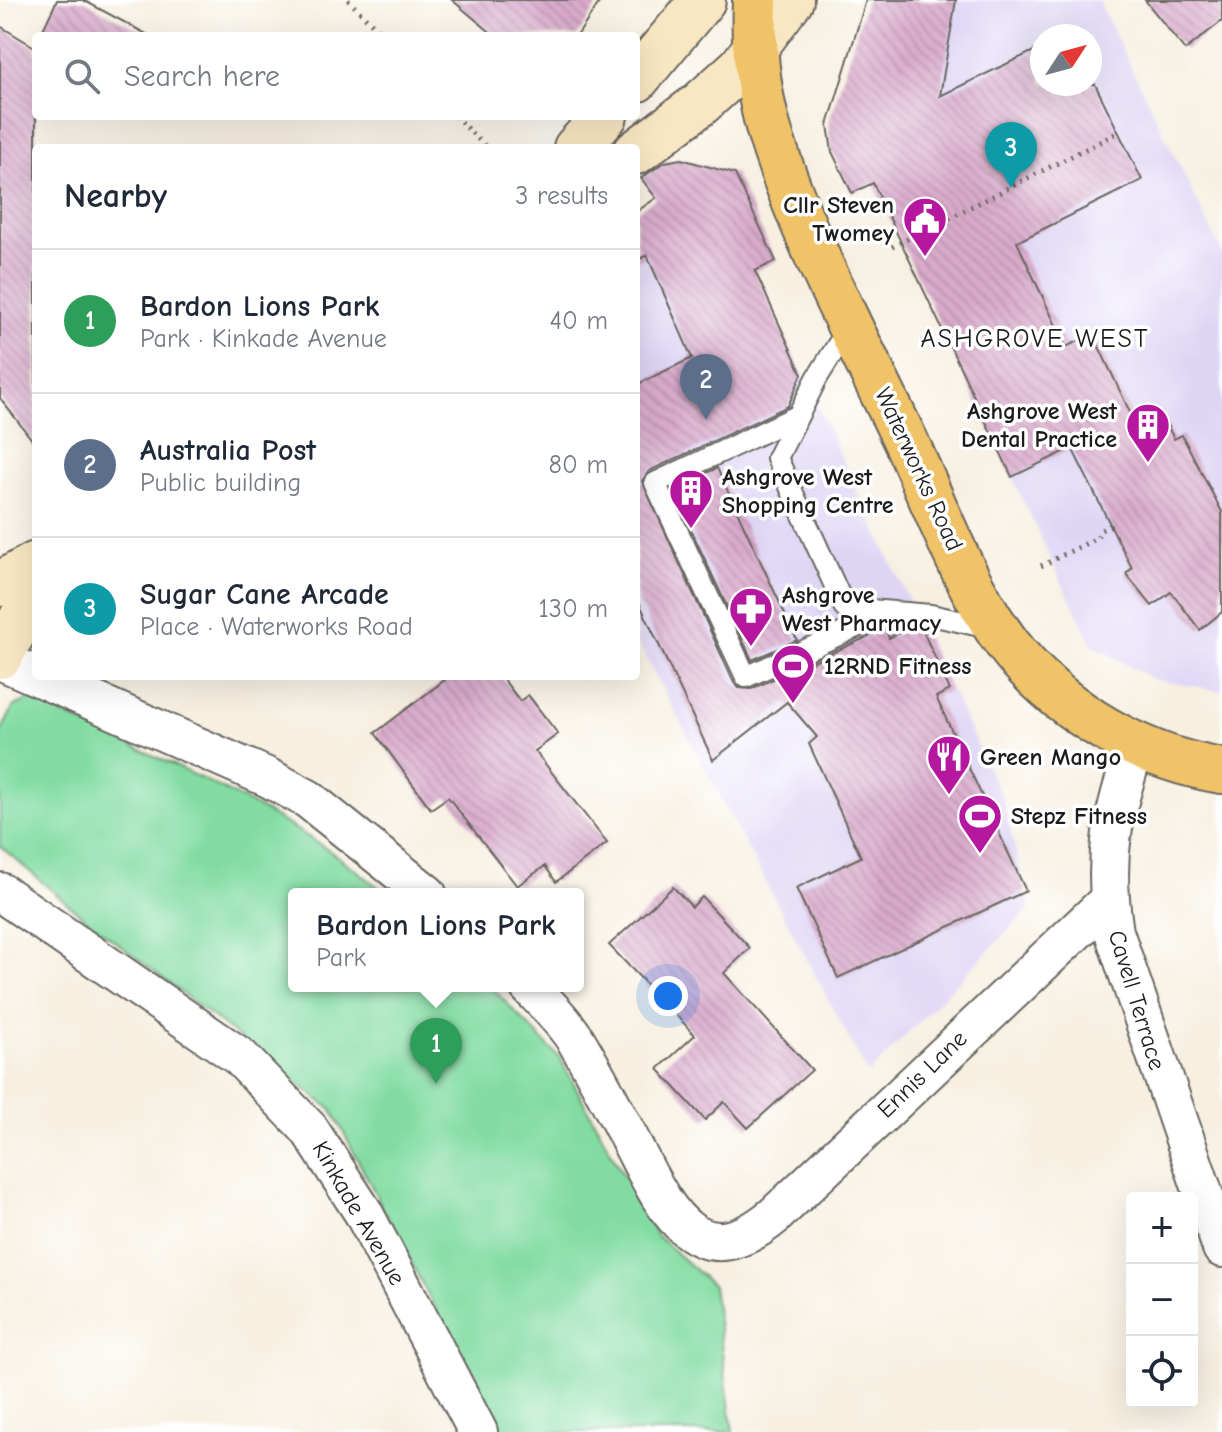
<!DOCTYPE html>
<html lang="en">
<head>
<meta charset="utf-8">
<style>
	body { margin:0; font-family:"Comic Neue",sans-serif; background:#f2f2f3; color:#1f2937 }
	.controls { position:absolute; right:24px; bottom:24px; display:grid; overflow:hidden; border-radius:8px; box-shadow:0 8px 32px #0002 }
	.controls button { width:72px; height:72px; display:grid; place-items:center; padding:0; border:0; border-bottom:2px solid #e0e1e3; background:#fff; color:#1f2937; font:40px sans-serif }
	.compass { position:absolute; left:1030px; top:24px; width:72px; height:72px; border-radius:50%; background:#fff; box-shadow:0 8px 32px #0002; rotate:54deg }
	.you { position:absolute; left:668px; top:996px; width:28px; height:28px; margin:-20px; border:6px solid #fff; border-radius:50%; background:#1a73e8; box-shadow:0 0 0 12px #1a73e833 }
	.badge { display:grid; place-items:center; width:52px; height:52px; border-radius:50%; background:#7c3aed; color:#fff; font-size:26px; font-weight:700 }
	.pin { position:absolute; translate:-50% -66px; filter:drop-shadow(0 2px 4px #0008) }
	.pin::after { content:''; position:absolute; top:42px; width:28px; height:24px; background:inherit; clip-path:polygon(0 0,100% 0,50% 100%) }
	.popup { position:absolute; left:288px; top:888px; width:296px; height:104px; box-sizing:border-box; display:grid; place-content:center; border-radius:8px; background:#fff; filter:drop-shadow(0 2px 6px #0005); font-size:26px; white-space:nowrap; color:#747a83 }
	.popup b { font-size:30px; color:#1f2937 }
	.popup::after { content:''; position:absolute; left:50%; top:100%; margin-left:-16px; border:16px solid transparent; border-top-color:#fff }
	.list { margin:0; padding:0; list-style:none }
	h2 { display:flex; justify-content:space-between; align-items:center; height:104px; margin:0; padding:0 32px; font-size:34px }
	h2 small { font-size:26px; font-weight:400; color:#747a83 }
	.list li { display:grid; grid-template-columns:52px 1fr auto; gap:24px; align-items:center; box-sizing:border-box; height:144px; padding:0 32px; border-top:2px solid #e0e1e3 }
	.list b { display:block; font-size:30px; white-space:nowrap }
	.list p { margin:0; font-size:26px; white-space:nowrap; color:#747a83 }
	.list em { font-size:26px; font-style:normal; color:#747a83 }
	.icon { flex:none; width:44px; height:44px; fill:none; stroke:currentColor; stroke-width:2; stroke-linecap:round; stroke-linejoin:round }
	.map { position:relative; flex:none; width:1222px; height:1432px; overflow:hidden }
	.search { position:absolute; background:#fff; box-shadow:0 8px 32px #0002; left:32px; top:32px; width:608px; height:88px; display:flex; align-items:center; gap:20px; box-sizing:border-box; padding:0 28px; border-radius:8px; color:#747a83; font-size:30px }
	.panel { position:absolute; background:#fff; box-shadow:0 8px 32px #0002; left:32px; top:144px; width:608px; height:536px; border-radius:8px }
	.map>svg:first-child { display:block }
</style>
</head>
<body>
<div class="map">
<svg width="1222" height="1432" viewBox="0 0 1222 1432">
	<defs>
		<pattern id="building-back-hatch" width="6" height="6" patternUnits="userSpaceOnUse" patternTransform="scale(2)"><rect width="6" height="6" fill="#d9aacb"/><path d="M-1 5l2 2M0 0l6 6M5-1l2 2" fill="none" stroke="#ba92ae"/></pattern>
	</defs>
	<rect width="100%" height="100%" fill="#fff"/>
	<filter id="ink" filterUnits="userSpaceOnUse"><feTurbulence type="fractalNoise" baseFrequency=".0125" numOctaves="2"/><feDisplacementMap in="SourceGraphic" scale="16" xChannelSelector="R" yChannelSelector="G"/><feConvolveMatrix kernelMatrix="1 2 1 2 8 2 1 2 1" color-interpolation-filters="sRGB"/></filter>
	<filter id="wash" filterUnits="userSpaceOnUse"><feTurbulence type="fractalNoise" baseFrequency=".006" numOctaves="4" result="noise"/><feDisplacementMap in="SourceGraphic" scale="32" xChannelSelector="R" yChannelSelector="G"/><feGaussianBlur stdDeviation="1.8" result="paint"/><feColorMatrix in="noise" values="0 0 0 0 0 0 0 0 0 0 0 0 0 0 0 0 0 1.4 0 .05"/><feComposite in="paint" operator="in"/></filter>
	<g filter="url(#wash)">
		<rect width="100%" height="100%" fill="#f7f0e1"/>
		<!-- built -->
		<g fill="#ded5f5" fill-rule="evenodd">
			<path d="M891,0H1098L1222,252V691L1155,680L1093,646L1050,558L902,242ZM1042,36H1090V84H1042Z"/>
			<path d="M673,185L754,271L1002,798L1030,908L868,1074L636,639V212Z"/>
		</g>
		<!-- green -->
		<path fill="#82dca2" stroke="#4f7c5f" stroke-width="2" d="M31,699C149,755 288,809 386,894H294V986H490L560,1058L656,1235L713,1286L733,1432H499L332,1110L75,910L0,846V734L14,706Z"/>
		<g id="blocks">
			<!-- building -->
			<g fill="url(#building-back-hatch)">
				<path d="M57,0H83L150,36H40Z"/>
				<path d="M452,0H601L577,36H495Z"/>
				<path d="M866,0H956L940,96L1042,47V84H1095L1142,180L1017,242L1066,347L1093,334L1136,425L1161,413L1174,439L1182,435L1222,512V612L1200,630L1171,592L1152,606L1126,574L1132,568L1072,448L1012,477L873,183L852,193L832,152L828,125Z"/>
				<path d="M1145,0H1222V21L1185,50Z"/>
				<path d="M0,26L36,48V445L0,398Z"/>
				<path d="M681,159L735,174L776,261L755,271L802,374L788,406L649,471L642,481L734,683L739,688L751,689L885,629L889,638L912,626L921,627L950,690L936,697L1026,891L838,978L796,888L861,857L809,744L817,737L787,702L713,760L636,596V385L692,358L647,255L636,261V212L656,198L641,178L665,162Z"/>
				<path d="M717,468L797,640L752,660L672,489Z"/>
				<path d="M450,676H501L520,701L528,695L558,734L535,751L607,843L556,882L545,866L517,886L448,797L431,809L375,733Z"/>
				<path d="M673,887L692,907L702,897L750,948L724,973L812,1070L748,1128L724,1102L705,1120L658,1069L695,1035L609,945Z"/>
			</g>
		</g>
	</g>
	<g filter="url(#ink)">
		<use href="#blocks" fill-opacity="0" stroke="#696661" stroke-width="2"/>
		<g fill="none" stroke-linecap="round" stroke-linejoin="round">
			<!-- lane casing -->
			<g stroke="#696661" stroke-width="24">
				<g id="lane">
					<path d="M850,325L817,378L777,458L845,608L931,615L994,629"/>
					<path d="M797,416L655,483L746,677L885,614"/>
				</g>
			</g>
			<!-- street casing -->
			<g stroke="#696661" stroke-width="42">
				<g id="street">
					<path d="M0,660L267,777L308,799L427,894"/>
					<path d="M1136,745C1112,816 1102,857 1114,932L1222,1248"/>
					<path d="M0,892L240,1057L309,1129L363,1212L478,1432"/>
					<path d="M529,986C545,1003 565,1022 577,1042C596,1074 613,1107 630,1140C662,1201 693,1283 774,1216L1109,900"/>
				</g>
			</g>
			<!-- secondary casing -->
			<g stroke="#696661" stroke-width="48">
				<g id="secondary">
					<path d="M636,80L703,0"/>
					<path d="M576,148L605,116"/>
					<path d="M636,152L700,104L741,67L791,0"/>
					<path d="M0,584L36,564"/>
					<path d="M0,656L36,593"/>
				</g>
			</g>
			<!-- primary casing -->
			<g stroke="#696661" stroke-width="48">
				<path id="primary" d="M755,0C753,47 757,91 771,137C805,244 860,345 908,446C941,518 973,611 1028,668C1079,722 1149,759 1222,771"/>
			</g>
			<!-- path -->
			<g stroke="#696661" stroke-width="5" stroke-dasharray="2 6" stroke-linecap="butt">
				<path d="M348,0L384,36"/>
				<path d="M455,116L487,148"/>
				<path d="M892,247L1119,132"/>
				<path d="M1041,566L1097,538L1101,530L1114,524"/>
			</g>
			<!-- lane -->
			<use href="#lane" stroke="#fff" stroke-width="20"/>
			<!-- street -->
			<use href="#street" stroke="#fff" stroke-width="38"/>
			<!-- secondary -->
			<use href="#secondary" stroke="#f9e7c3" stroke-width="44"/>
			<!-- primary -->
			<use href="#primary" stroke="#f0c369" stroke-width="44"/>
		</g>
	</g>
	<!-- icons -->
	<defs>
		<g id="civic-pin" transform="scale(2.3)"><path d="M0 17L-7.5 6A9.5 9.5 0 1 1 7.5 6Z" fill="#b5179e" stroke="#fff"/><path d="M-.6-6.5H3V-4.5H.6V-3L4-1V1h2V6H-6V1h2V-1L-.6-3ZM-1.2 2.5V6h2.4V2.5Z" fill="#fff"/></g>
		<g id="building-pin" transform="scale(2.3)"><path d="M0 17L-7.5 6A9.5 9.5 0 1 1 7.5 6Z" fill="#b5179e" stroke="#fff"/><path d="M-4-6H4V6H1V3H-1V6H-4ZM-2.5-4.3h1.7v1.8h-1.7ZM.8-4.3h1.7v1.8H.8ZM-2.5-1h1.7V.8h-1.7ZM.8-1h1.7V.8H.8Z" fill="#fff"/></g>
		<g id="pharmacy-pin" transform="scale(2.3)"><path d="M0 17L-7.5 6A9.5 9.5 0 1 1 7.5 6Z" fill="#b5179e" stroke="#fff"/><path d="M-2-6h4v4h4v4h-4v4h-4v-4h-4v-4h4Z" fill="#fff"/></g>
		<g id="stadium-pin" transform="scale(2.3)"><path d="M0 17L-7.5 6A9.5 9.5 0 1 1 7.5 6Z" fill="#b5179e" stroke="#fff"/><path d="M0-5a6.5 5 0 1 0 0 10a6.5 5 0 1 0 0-10ZM-3.5-1.8h7v3.6h-7Z" fill="#fff"/></g>
		<g id="restaurant-pin" transform="scale(2.3)"><path d="M0 17L-7.5 6A9.5 9.5 0 1 1 7.5 6Z" fill="#b5179e" stroke="#fff"/><path d="M-5-6h1v4h1v-4h1v4h1v-4h1v5L-1.5 .5V6h-2V.5L-5-1ZM5-6V6H3V1.5H1.5Q1.5-4 5-6Z" fill="#fff"/></g>
	</defs>
	<g fill-rule="evenodd">
		<use href="#civic-pin" x="925" y="219"/>
		<use href="#building-pin" x="1148" y="425"/>
		<use href="#building-pin" x="691" y="491"/>
		<use href="#pharmacy-pin" x="751" y="609"/>
		<use href="#stadium-pin" x="793" y="666"/>
		<use href="#restaurant-pin" x="949" y="757"/>
		<use href="#stadium-pin" x="980" y="816"/>
	</g>
	<g text-anchor="middle" dominant-baseline="central" stroke-width="7" stroke-linejoin="round" paint-order="stroke">
		<!-- poi labels -->
		<g font-size="24" font-weight="bold" fill="#1c1c1c" stroke="#fff" text-anchor="start">
			<text x="894" y="205" text-anchor="end">Cllr Steven<tspan x="894" dy="28">Twomey</tspan></text>
			<text x="1117" y="411" text-anchor="end">Ashgrove West<tspan x="1117" dy="28">Dental Practice</tspan></text>
			<text x="722" y="477">Ashgrove West<tspan x="722" dy="28">Shopping Centre</tspan></text>
			<text x="782" y="595">Ashgrove<tspan x="782" dy="28">West Pharmacy</tspan></text>
			<text x="824" y="666">12RND Fitness</text>
			<text x="980" y="757">Green Mango</text>
			<text x="1011" y="816">Stepz Fitness</text>
		</g>
		<!-- street labels -->
		<g font-size="24" fill="#1c1c1c" stroke="#fff">
			<text transform="translate(919 469) rotate(65)">Waterworks Road</text>
			<text transform="translate(1137 1000) rotate(73)">Cavell Terrace</text>
			<text transform="translate(922 1074) rotate(-44)">Ennis Lane</text>
			<text transform="translate(359 1213) rotate(60)">Kinkade Avenue</text>
		</g>
		<!-- neighbourhood labels -->
		<g font-size="26" letter-spacing="2" fill="#1c1c1c" stroke="#fff">
			<text x="1035" y="339">ASHGROVE WEST</text>
		</g>
	</g>
</svg>
<div class="controls">
<button>+</button>
<button>−</button>
<button><svg class="icon" aria-label="locate" viewBox="0 0 24 24"><circle cx="12" cy="12" r="6"/><path d="M12 2v4M12 18v4M2 12h4M18 12h4"/></svg></button>
</div>
<svg class="compass" viewBox="-18 -18 36 36"><path d="M0-13l5 13h-10z" fill="#e53935"/><path d="M0 13l5-13h-10z" fill="#747a83"/></svg>
<div class="you"></div>
<div class="pin badge" style="left:436px;top:1084px;background:#2e9e5b">1</div>
<div class="popup"><b>Bardon Lions Park</b>Park</div>
<div class="pin badge" style="left:706px;top:420px;background:#5c6f8a">2</div>
<div class="pin badge" style="left:1011px;top:188px;background:#0f9aa8">3</div>
<div class="search"><svg class="icon" aria-label="search" viewBox="0 0 24 24"><circle cx="10" cy="10" r="6"/><path d="M15 15l6 6"/></svg>Search here</div>
<section class="panel">
<h2>Nearby<small>3 results</small></h2>
<ul class="list">
<li><span class="badge" style="background:#2e9e5b">1</span><div><b>Bardon Lions Park</b><p>Park · Kinkade Avenue</p></div><em>40 m</em></li>
<li><span class="badge" style="background:#5c6f8a">2</span><div><b>Australia Post</b><p>Public building</p></div><em>80 m</em></li>
<li><span class="badge" style="background:#0f9aa8">3</span><div><b>Sugar Cane Arcade</b><p>Place · Waterworks Road</p></div><em>130 m</em></li>
</ul>
</section>
</div>
</body>
</html>
